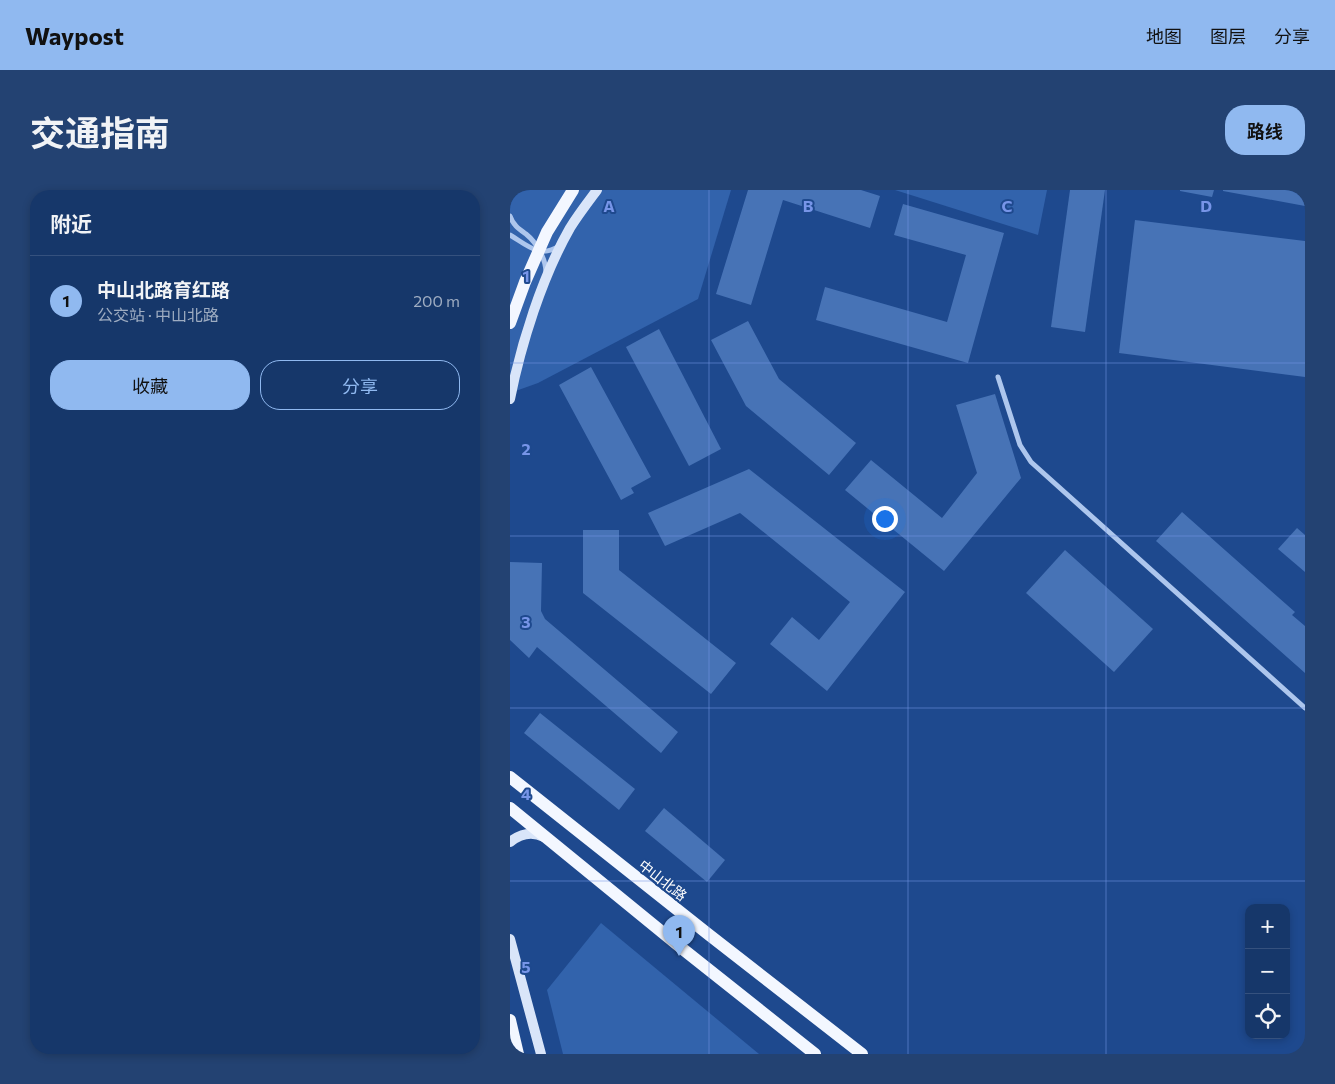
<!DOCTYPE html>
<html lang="zh">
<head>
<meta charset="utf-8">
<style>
	body { margin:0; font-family:Commissioner,"Noto Sans SC",sans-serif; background:#234272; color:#f1f3f6 }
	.controls { position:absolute; right:15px; bottom:15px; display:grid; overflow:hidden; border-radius:10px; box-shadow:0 2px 8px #0003 }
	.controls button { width:45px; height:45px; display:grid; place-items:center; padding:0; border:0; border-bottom:1px solid #35517e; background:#16376a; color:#f1f3f6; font:25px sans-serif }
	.you { position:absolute; left:374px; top:328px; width:18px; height:18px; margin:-12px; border:4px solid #fff; border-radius:50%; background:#1a73e8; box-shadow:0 0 0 8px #1a73e833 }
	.badge { display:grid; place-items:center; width:32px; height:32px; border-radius:50%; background:#90b9f0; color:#111; font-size:16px; font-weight:700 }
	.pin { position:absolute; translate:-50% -41px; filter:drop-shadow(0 1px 2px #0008) }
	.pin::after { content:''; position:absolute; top:26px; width:18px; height:15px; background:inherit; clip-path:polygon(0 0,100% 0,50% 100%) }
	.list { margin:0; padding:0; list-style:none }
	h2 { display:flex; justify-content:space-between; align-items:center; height:65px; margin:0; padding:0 20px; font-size:21px }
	h2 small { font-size:16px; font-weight:400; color:#9eacc1 }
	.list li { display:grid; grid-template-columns:32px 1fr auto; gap:15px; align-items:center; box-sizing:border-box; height:90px; padding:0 20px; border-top:1px solid #35517e }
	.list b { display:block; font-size:19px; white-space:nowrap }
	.list p { margin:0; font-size:16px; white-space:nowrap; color:#9eacc1 }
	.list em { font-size:16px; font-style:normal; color:#9eacc1 }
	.actions { display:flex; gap:10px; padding:15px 20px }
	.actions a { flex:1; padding:11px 0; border:1px solid #90b9f0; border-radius:20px; text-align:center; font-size:18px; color:#90b9f0 }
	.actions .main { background:#90b9f0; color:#111 }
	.icon { flex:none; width:28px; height:28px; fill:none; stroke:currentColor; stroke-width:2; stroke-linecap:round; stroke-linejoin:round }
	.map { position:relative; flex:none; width:795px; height:864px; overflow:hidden; border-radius:20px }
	header { display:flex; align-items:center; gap:30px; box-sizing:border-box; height:70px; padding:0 25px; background:#90b9f0; color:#111 }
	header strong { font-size:24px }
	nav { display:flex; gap:28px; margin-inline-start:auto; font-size:18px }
	.intro { display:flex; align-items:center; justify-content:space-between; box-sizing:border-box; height:120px; padding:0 30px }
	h1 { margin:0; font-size:35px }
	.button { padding:12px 22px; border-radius:20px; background:#90b9f0; color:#111; font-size:18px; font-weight:700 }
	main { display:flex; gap:30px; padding:0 30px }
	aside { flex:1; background:#16376a; border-radius:20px; box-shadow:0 2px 8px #0003 }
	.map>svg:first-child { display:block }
</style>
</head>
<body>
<header>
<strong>Waypost</strong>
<nav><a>地图</a><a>图层</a><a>分享</a></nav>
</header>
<div class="intro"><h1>交通指南</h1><a class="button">路线</a></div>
<main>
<aside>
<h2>附近<small></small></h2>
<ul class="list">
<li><span class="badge">1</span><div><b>中山北路育红路</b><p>公交站 · 中山北路</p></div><em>200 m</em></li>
</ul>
<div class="actions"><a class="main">收藏</a><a>分享</a></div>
</aside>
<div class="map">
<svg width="795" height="864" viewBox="0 0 795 864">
	<rect width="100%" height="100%" fill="#1e498e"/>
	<!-- green -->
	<g fill="#3263ac">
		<path d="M0,0H221L188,109L28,193L0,203Z"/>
		<path d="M385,0H537L528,45Z"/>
		<path d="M91,733L249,864H53L37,800Z"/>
	</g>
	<!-- building -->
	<g fill="#4773b6">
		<path d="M238,0H351L370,6L360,38L273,10L241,115L206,104Z"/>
		<path d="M560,0H595L575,142L541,137Z"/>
		<path d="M670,0H704L702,7L670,1Z"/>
		<path d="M713,0H795V16L713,1Z"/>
		<path d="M393,14L494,43L458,173L306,130L315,97L437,132L456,65L384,45Z"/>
		<path d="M625,30L795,51V187L609,163Z"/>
		<path d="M238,131L269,189L346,253L319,285L236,216L201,150Z"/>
		<path d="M149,139L211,259L179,276L116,157Z"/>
		<path d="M81,177L141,287L121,298L124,303L111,310L49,195Z"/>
		<path d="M485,204L511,288L434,381L335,300L361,270L432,328L467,283L446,215Z"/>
		<path d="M239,279L395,402L317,501L260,454L282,427L309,450L340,412L230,323L155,356L138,323Z"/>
		<path d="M672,322L785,422L782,425L795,436V483L646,351Z"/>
		<path d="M787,338L795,345V382L768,359Z"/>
		<path d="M73,340H109V380L226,473L201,504L73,403Z"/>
		<path d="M555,360L643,439L604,482L516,403Z"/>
		<path d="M0,372L32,373L31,421L35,429L168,542L151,563L27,457L19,468L0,450Z"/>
		<path d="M30,523L125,599L109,620L14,543Z"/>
		<path d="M154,618L215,670L197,692L135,641Z"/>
	</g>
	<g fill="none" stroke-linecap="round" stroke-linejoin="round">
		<!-- street -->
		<g stroke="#adc6ed" stroke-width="5">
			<path d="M0,26C3,35 9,39 16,44C27,53 36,69 36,83"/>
			<path d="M0,45C17,55 30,69 49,56"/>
			<path d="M488,187L510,255L521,272L795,518"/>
		</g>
		<!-- secondary -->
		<g stroke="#d9e5f9" stroke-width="10">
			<path d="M0,209C11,154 32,87 60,38C68,25 78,12 87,0"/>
			<path d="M0,652C10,644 22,641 34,647"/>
			<path d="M0,749L31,864"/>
		</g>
		<!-- primary -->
		<g stroke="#f3f7ff" stroke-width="12">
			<path d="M0,587L198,744L352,864"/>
			<path d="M0,618L174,760L305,864"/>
			<path d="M0,830L8,864"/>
		</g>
		<!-- primary-bridge -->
		<path stroke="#f3f7ff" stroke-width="12" d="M0,133L15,92L37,42L63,0"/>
	</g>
	<!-- grid -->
	<path fill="none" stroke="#7795e8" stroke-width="1" stroke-opacity="0.55" d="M199,0V864M398,0V864M596,0V864M0,173H795M0,346H795M0,518H795M0,691H795"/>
	<g text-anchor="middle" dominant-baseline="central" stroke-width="4" stroke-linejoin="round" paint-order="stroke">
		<!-- street labels -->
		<g font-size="14" fill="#fff" stroke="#1e498e">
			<text transform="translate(153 690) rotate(38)">中山北路</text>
		</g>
	</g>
	<g font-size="16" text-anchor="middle" font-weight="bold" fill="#7795e8" stroke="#1e498e" stroke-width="4" stroke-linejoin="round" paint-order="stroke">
		<text x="99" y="22">A</text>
		<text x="298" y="22">B</text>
		<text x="497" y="22">C</text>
		<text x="696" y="22">D</text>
		<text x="16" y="92">1</text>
		<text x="16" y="265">2</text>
		<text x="16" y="438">3</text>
		<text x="16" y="610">4</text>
		<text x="16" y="783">5</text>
	</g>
</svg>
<div class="controls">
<button>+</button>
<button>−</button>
<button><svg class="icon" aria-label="locate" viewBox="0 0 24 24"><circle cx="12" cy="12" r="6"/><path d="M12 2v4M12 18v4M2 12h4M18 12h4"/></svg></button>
</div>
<div class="you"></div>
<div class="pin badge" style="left:169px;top:766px">1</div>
</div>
</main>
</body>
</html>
